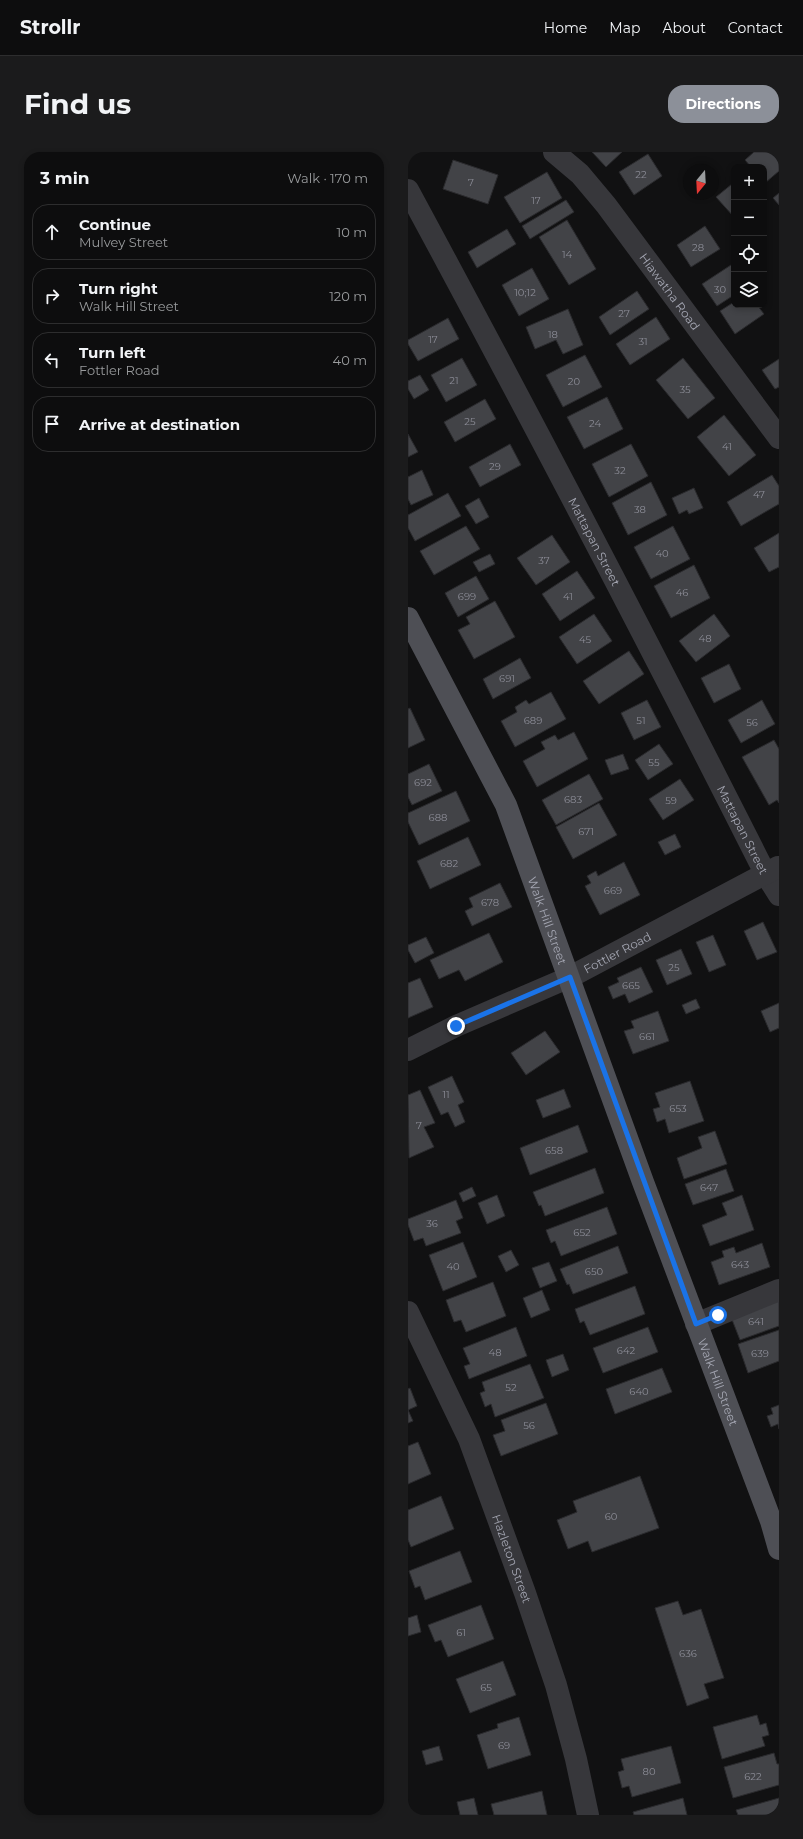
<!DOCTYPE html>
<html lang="en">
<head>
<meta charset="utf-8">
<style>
	body { margin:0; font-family:Montserrat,sans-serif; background:#1b1b1c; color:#f1f3f6 }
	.controls { position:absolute; right:12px; top:12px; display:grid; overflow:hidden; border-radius:8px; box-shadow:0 2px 6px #0003 }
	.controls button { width:36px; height:36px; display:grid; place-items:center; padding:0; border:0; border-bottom:1px solid #2d2d2e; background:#0d0d0e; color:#f1f3f6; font:20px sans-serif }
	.compass { position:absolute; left:275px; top:12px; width:36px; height:36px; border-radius:50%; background:#0d0d0e; box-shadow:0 2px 6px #0003; rotate:198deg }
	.stop { position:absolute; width:12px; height:12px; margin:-9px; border:3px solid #1a73e8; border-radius:50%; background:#fff }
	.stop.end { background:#1a73e8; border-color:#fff; box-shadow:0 1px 4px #0008 }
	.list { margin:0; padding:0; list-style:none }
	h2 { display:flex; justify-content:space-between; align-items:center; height:52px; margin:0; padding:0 16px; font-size:17px }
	h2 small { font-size:13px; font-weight:400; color:#9a9c9e }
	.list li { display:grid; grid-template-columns:26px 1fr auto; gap:12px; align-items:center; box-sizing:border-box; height:56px; margin:0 8px 8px; padding:0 8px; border:1px solid #2d2d2e; border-radius:16px }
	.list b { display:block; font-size:15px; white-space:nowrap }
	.list p { margin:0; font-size:13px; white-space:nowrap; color:#9a9c9e }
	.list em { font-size:13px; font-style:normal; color:#9a9c9e }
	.icon { flex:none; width:22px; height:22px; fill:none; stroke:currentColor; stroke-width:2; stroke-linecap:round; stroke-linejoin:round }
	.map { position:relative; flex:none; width:371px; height:1663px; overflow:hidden; border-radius:16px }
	header { display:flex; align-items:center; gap:24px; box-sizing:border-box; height:56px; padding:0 20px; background:#0d0d0e; border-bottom:1px solid #2d2d2e }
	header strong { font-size:19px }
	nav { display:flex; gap:22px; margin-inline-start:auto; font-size:14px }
	.intro { display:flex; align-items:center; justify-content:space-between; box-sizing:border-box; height:96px; padding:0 24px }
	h1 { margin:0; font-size:28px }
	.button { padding:10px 18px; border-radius:16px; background:#8c9099; color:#fff; font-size:14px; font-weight:700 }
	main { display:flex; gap:24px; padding:0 24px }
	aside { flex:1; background:#0d0d0e; border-radius:16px; box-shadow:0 2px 6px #0003 }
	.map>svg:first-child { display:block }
</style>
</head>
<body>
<header>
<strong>Strollr</strong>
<nav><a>Home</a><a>Map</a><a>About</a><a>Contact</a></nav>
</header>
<div class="intro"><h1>Find us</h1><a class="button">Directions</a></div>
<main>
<aside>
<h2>3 min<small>Walk · 170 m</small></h2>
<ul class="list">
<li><svg class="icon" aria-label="ahead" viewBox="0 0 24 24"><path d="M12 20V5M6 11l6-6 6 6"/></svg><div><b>Continue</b><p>Mulvey Street</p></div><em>10 m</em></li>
<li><svg class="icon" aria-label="right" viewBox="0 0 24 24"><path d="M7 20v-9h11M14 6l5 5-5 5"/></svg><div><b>Turn right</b><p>Walk Hill Street</p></div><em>120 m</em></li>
<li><svg class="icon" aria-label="left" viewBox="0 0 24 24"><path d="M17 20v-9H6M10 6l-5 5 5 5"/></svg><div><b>Turn left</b><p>Fottler Road</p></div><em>40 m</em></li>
<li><svg class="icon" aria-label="arrive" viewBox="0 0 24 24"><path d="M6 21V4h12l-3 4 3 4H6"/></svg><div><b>Arrive at destination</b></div></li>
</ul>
</aside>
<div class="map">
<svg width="371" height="1663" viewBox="0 0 371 1663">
	<rect width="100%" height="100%" fill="#111112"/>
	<!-- building -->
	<g fill="#424347" stroke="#2b2b2e">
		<path d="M184,0H214L198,15Z"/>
		<path d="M346,0H371V19L357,31L356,15H343L337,8Z"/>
		<path d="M240,2L254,24L226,43L211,20Z"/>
		<path d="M45,8L90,23L80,52L35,37Z"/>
		<path d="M139,20L154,46L112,71L96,45Z"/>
		<path d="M324,32L326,34V65L308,45Z"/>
		<path d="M371,41V53L365,46Z"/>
		<path d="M158,48L166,60L122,87L114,74Z"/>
		<path d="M159,68L188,117L161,133L131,85Z"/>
		<path d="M297,74L312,97L283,115L269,93Z"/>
		<path d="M99,77L108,92L69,116L60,100Z"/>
		<path d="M323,113L326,118V143L309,154L294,132Z"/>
		<path d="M124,116L141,147L111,164L94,133Z"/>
		<path d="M229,139L241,157L202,183L191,165Z"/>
		<path d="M326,150V153H349L356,162L327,182L312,159Z"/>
		<path d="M160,157L175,193L155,202L148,188L127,197L118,175Z"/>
		<path d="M248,165L262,187L222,213L208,192Z"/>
		<path d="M40,166L51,187L10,209L0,192V188Z"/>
		<path d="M177,203L194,235L155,255L138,223Z"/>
		<path d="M54,206L69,233L38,250L23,223Z"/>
		<path d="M275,206L307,246L280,267L248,228Z"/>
		<path d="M371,207V235L367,237L354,218Z"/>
		<path d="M12,223L21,238L6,247L0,237V229Z"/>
		<path d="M199,245L215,277L176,297L159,265Z"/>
		<path d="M77,247L88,267L47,290L36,270Z"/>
		<path d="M316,263L348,303L321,324L289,285Z"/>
		<path d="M0,282L10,300L0,305Z"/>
		<path d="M102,292L113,313L72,335L61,315Z"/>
		<path d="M223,292L240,324L201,345L184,312Z"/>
		<path d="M14,318L25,343L3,353L0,347V325Z"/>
		<path d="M364,323L371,334V352L333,374L319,350Z"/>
		<path d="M243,330L259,363L220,383L204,351Z"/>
		<path d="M286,336L295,356L281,362L279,358L271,362L264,346Z"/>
		<path d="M40,341L53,364L7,389L0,376V363Z"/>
		<path d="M71,346L81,365L68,372L57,354Z"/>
		<path d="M58,374L72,397L26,423L12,399Z"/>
		<path d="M265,374L282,407L243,427L226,395Z"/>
		<path d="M371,381V415L361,420L346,396Z"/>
		<path d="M144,383L162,410L128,433L109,406Z"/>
		<path d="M82,402L87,412L71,420L65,410Z"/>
		<path d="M286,413L302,446L263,466L246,434Z"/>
		<path d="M169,419L187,446L152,469L134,442Z"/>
		<path d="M68,424L81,447L50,465L37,441Z"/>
		<path d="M87,449L107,485L66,507L50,478L62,472L58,465Z"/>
		<path d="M186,462L204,489L169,512L151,485Z"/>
		<path d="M306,462L322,484L288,510L271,489Z"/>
		<path d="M221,499L236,522L191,552L175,529Z"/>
		<path d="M112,506L123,526L85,547L75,527Z"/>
		<path d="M321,512L333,537L306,551L293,526Z"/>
		<path d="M143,540L158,567L107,595L93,569L109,560L107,555L118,548L121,552Z"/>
		<path d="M239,548L253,575L226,588L213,561Z"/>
		<path d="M354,548L367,572L333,591L320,568Z"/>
		<path d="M2,556L17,588L0,596V557Z"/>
		<path d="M166,580L180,607L129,635L115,609L137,597L133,590L147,583L150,588Z"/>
		<path d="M366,588L371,597V651L369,648L361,653L334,605Z"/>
		<path d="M251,592L265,612L240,628L227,608Z"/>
		<path d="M215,602L221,617L203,623L197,608Z"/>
		<path d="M21,612L34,639L4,653L0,645V622Z"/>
		<path d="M181,622L195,647L148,673L134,648Z"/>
		<path d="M272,627L286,648L255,668L241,647Z"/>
		<path d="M48,639L62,669L11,693L0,670V661Z"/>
		<path d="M191,651L209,683L165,707L148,675Z"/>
		<path d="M267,682L273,695L257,703L250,690Z"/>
		<path d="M60,685L73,713L22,737L9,709Z"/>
		<path d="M216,710L232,743L192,763L177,734L183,731L179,724L188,719L190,724Z"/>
		<path d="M92,731L104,755L64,774L57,759L65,755L61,746Z"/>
		<path d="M355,770L369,800L349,808L336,779Z"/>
		<path d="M81,781L95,810L57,829L51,818L31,827L22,808Z"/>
		<path d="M305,783L318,813L301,820L288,790Z"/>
		<path d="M18,785L26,801L7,811L0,798V793Z"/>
		<path d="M273,797L284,822L259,833L248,808Z"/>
		<path d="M233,815L245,840L221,851L217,842L205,847L200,835L211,830L209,826Z"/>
		<path d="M12,826L25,855L0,866V831Z"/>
		<path d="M288,847L292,856L278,862L274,853Z"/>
		<path d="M371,851V876L362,880L353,859Z"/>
		<path d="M250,859L261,889L225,902L216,879L226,876L223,869Z"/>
		<path d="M137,879L152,900L118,923L103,901Z"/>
		<path d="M44,924L56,950L50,953L57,970L47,975L40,960L33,963L20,935Z"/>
		<path d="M282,929L296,969L261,981L257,967L249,970L245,957L252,955L247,941Z"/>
		<path d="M156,937L163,955L135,966L128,948Z"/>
		<path d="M12,938L27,971L16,975L26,995L1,1006L0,943Z"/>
		<path d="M170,973L180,1000L122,1023L112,996Z"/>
		<path d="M307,979L319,1012L276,1027L269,1006L294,996L290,985Z"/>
		<path d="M187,1016L196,1041L137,1064L133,1053L131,1054L125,1040Z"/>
		<path d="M318,1017L326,1039L285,1053L277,1032Z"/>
		<path d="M64,1035L68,1044L55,1050L51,1041Z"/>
		<path d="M89,1043L97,1064L79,1072L70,1051Z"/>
		<path d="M334,1043L346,1078L302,1094L294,1073L319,1063L314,1051Z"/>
		<path d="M48,1048L55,1066L48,1069L53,1081L18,1094L15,1086L6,1089L0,1073V1067Z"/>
		<path d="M199,1055L209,1082L153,1104L147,1089L143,1091L138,1078Z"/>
		<path d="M55,1090L69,1125L35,1139L21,1103Z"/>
		<path d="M354,1091L362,1115L311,1133L303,1110L316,1105L314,1099L326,1095L328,1101Z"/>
		<path d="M210,1094L220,1121L165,1142L161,1132L159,1133L152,1117Z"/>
		<path d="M103,1098L111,1113L98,1120L90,1104Z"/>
		<path d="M141,1110L149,1129L132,1136L124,1116Z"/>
		<path d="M85,1130L98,1164L58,1180L53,1168L46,1170L38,1148Z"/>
		<path d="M227,1134L237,1162L182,1183L176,1169L172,1171L167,1157Z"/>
		<path d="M134,1138L142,1158L123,1166L115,1146Z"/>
		<path d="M371,1148V1174L332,1188L323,1165Z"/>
		<path d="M108,1175L119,1204L61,1227L56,1214L62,1212L55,1196Z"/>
		<path d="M240,1175L250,1200L195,1221L185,1196Z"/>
		<path d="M371,1178V1209L340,1221L330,1192Z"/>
		<path d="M155,1202L161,1218L144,1225L138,1208Z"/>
		<path d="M122,1212L136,1246L87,1265L83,1252L77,1255L72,1241L77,1239L74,1230Z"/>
		<path d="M254,1216L264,1240L207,1262L198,1237Z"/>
		<path d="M2,1236L9,1254L0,1258V1237Z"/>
		<path d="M138,1251L150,1282L93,1304L85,1283L97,1279L93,1268Z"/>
		<path d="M371,1253V1277L370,1272L363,1275L359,1264L365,1262L363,1256Z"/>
		<path d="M0,1258L5,1269L0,1271Z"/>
		<path d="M10,1290L23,1322L0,1332V1294Z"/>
		<path d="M232,1324L251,1376L184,1400L180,1389L160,1397L149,1368L169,1360L165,1349Z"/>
		<path d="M33,1344L46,1377L3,1395L0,1388V1358Z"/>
		<path d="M52,1399L64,1430L17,1448L12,1434L7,1436L1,1419Z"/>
		<path d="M270,1449L275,1463L293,1457L316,1526L296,1532L301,1546L279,1554L247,1456Z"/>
		<path d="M73,1453L86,1487L40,1505L33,1488L27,1490L20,1473Z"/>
		<path d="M9,1463L13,1480L0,1484V1466Z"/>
		<path d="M95,1509L108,1543L62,1561L48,1527Z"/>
		<path d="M349,1563L352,1573L358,1571L361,1583L354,1585L357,1594L314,1607L305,1575Z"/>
		<path d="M111,1565L123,1603L80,1617L69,1583L90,1576L89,1572Z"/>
		<path d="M31,1594L35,1608L18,1613L14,1599Z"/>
		<path d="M263,1594L273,1631L224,1645L221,1634L214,1636L210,1620L216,1618L213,1607Z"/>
		<path d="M366,1601L369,1612H371V1633L325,1646L316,1615Z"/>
		<path d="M134,1639L139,1663H86L83,1652Z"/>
		<path d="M66,1646L70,1663H52L49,1650Z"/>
		<path d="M275,1646L279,1663H226L225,1660Z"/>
		<path d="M371,1646V1663H330L328,1658Z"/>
	</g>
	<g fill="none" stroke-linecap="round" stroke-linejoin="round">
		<!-- minor -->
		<g stroke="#37373b" stroke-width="22">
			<path id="s1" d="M146,0L172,22L198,53L371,286"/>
			<path id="s2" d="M0,38C122,264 241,491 357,721L371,743"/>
			<path id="s3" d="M0,898L48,874L162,825L370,715"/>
			<path id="s4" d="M0,1160L61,1287L117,1441L148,1533L168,1607L180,1663"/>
			<path d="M288,1172L371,1138"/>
		</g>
		<!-- major -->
		<path stroke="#4e4f55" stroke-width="22" id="s5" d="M0,466L98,653L235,1030L363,1369L371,1397"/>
	</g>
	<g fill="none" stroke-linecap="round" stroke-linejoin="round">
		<!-- route -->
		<path stroke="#1a73e8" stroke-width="5" d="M48,874L162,825L288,1172L310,1163"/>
	</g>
	<g text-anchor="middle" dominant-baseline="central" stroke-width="3" stroke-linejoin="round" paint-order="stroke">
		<!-- number labels -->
		<g font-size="10" fill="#8b8c96">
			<text x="233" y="22">22</text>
			<text x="63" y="30">7</text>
			<text x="128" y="48">17</text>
			<text x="290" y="95">28</text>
			<text x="159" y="102">14</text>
			<text x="312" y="137">30</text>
			<text x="117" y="140">10;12</text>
			<text x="216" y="161">27</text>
			<text x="145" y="182">18</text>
			<text x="25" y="187">17</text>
			<text x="235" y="189">31</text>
			<text x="46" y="228">21</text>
			<text x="166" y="229">20</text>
			<text x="277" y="237">35</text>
			<text x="62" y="269">25</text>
			<text x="187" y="271">24</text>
			<text x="319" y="294">41</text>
			<text x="87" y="314">29</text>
			<text x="212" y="318">32</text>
			<text x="351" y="342">47</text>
			<text x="232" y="357">38</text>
			<text x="254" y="401">40</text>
			<text x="136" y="408">37</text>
			<text x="274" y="440">46</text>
			<text x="59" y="444">699</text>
			<text x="160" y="444">41</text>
			<text x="297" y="486">48</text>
			<text x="177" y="487">45</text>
			<text x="99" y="526">691</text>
			<text x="125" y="568">689</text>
			<text x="233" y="568">51</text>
			<text x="344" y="570">56</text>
			<text x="246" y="610">55</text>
			<text x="15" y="630">692</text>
			<text x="165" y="647">683</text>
			<text x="263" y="648">59</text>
			<text x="30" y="665">688</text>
			<text x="178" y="679">671</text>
			<text x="41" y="711">682</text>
			<text x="205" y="738">669</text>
			<text x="82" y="750">678</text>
			<text x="266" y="815">25</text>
			<text x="223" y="833">665</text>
			<text x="239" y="884">661</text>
			<text x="38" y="942">11</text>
			<text x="270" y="956">653</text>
			<text x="11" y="973">7</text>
			<text x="146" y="998">658</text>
			<text x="301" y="1035">647</text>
			<text x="24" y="1071">36</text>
			<text x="174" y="1080">652</text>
			<text x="332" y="1112">643</text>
			<text x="45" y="1114">40</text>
			<text x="186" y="1119">650</text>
			<text x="348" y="1169">641</text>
			<text x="218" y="1198">642</text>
			<text x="87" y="1200">48</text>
			<text x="352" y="1201">639</text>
			<text x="103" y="1235">52</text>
			<text x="231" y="1239">640</text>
			<text x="121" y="1273">56</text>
			<text x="203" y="1364">60</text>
			<text x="53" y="1480">61</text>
			<text x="280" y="1501">636</text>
			<text x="78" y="1535">65</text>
			<text x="96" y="1593">69</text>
			<text x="241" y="1619">80</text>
			<text x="345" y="1624">622</text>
		</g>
		<!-- street labels -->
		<g font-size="12" fill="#a3a5b1" stroke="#0c0c0d">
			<text stroke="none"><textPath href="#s1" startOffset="182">Hiawatha Road</textPath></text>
			<text stroke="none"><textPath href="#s2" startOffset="398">Mattapan Street</textPath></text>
			<text stroke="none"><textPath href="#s2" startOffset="722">Mattapan Street</textPath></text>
			<text stroke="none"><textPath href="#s5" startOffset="334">Walk Hill Street</textPath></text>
			<text stroke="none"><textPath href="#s3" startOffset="231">Fottler Road</textPath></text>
			<text stroke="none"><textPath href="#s5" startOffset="826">Walk Hill Street</textPath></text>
			<text stroke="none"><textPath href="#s4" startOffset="268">Hazleton Street</textPath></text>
		</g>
	</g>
</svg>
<div class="controls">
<button>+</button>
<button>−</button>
<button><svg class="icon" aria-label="locate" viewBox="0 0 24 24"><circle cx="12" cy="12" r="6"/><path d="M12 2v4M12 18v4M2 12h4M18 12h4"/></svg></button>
<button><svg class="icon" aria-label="layers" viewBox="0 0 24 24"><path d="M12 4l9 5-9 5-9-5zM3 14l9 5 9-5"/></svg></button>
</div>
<svg class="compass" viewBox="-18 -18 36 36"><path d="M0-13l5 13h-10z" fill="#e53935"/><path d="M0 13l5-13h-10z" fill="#9a9c9e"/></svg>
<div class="stop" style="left:310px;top:1163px"></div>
<div class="stop end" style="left:48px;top:874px"></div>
</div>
</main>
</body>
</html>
